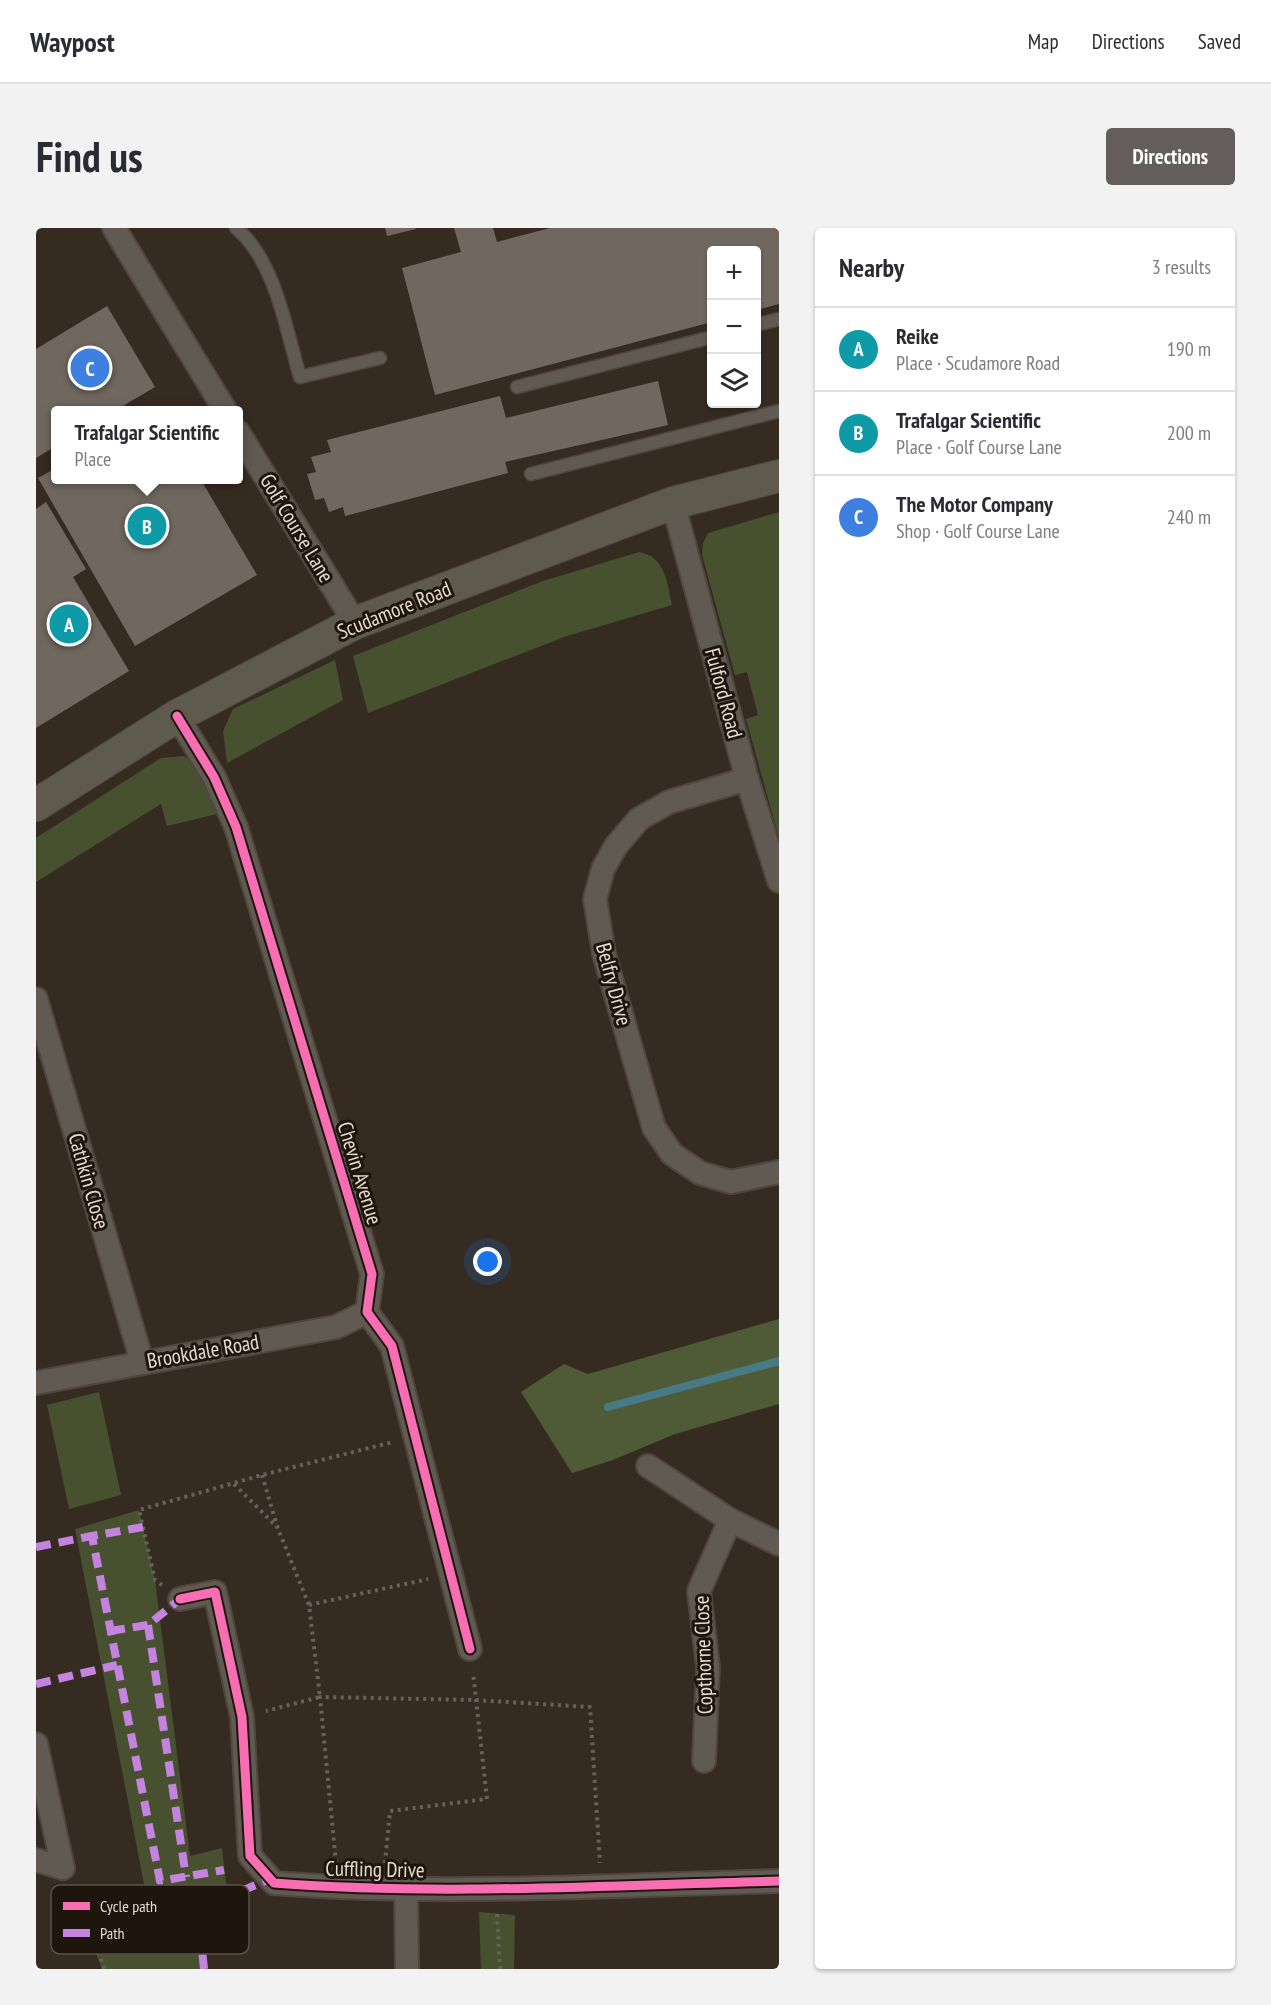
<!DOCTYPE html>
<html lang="en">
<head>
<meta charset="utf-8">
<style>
	body { margin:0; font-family:"PT Sans Narrow",sans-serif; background:#f2f2f3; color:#2b2b33 }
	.controls { position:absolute; right:18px; top:18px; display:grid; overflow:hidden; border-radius:6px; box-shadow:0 2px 4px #0004 }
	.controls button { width:54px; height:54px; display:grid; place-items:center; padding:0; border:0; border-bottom:2px solid #e1e1e2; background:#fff; color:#2b2b33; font:30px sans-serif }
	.you { position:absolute; left:452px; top:1034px; width:21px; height:21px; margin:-15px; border:4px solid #fff; border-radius:50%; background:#1a73e8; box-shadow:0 0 0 9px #1a73e833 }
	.badge { display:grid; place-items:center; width:39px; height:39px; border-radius:50%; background:#635e5d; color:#fff; font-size:20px; font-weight:700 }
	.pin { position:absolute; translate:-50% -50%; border:3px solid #fff; box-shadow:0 2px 6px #0006 }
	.popup { position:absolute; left:15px; top:178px; width:192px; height:78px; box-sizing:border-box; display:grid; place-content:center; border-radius:6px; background:#fff; filter:drop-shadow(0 2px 4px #0005); font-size:20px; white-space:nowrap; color:#7c7c81 }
	.popup b { font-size:22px; color:#2b2b33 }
	.popup::after { content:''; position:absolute; left:50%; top:100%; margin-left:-12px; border:12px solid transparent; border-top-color:#fff }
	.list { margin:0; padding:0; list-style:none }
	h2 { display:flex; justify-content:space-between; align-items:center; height:78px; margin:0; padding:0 24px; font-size:26px }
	h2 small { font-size:20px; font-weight:400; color:#7c7c81 }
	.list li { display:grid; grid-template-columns:39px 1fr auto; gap:18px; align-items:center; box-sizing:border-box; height:84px; padding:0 24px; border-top:2px solid #e1e1e2 }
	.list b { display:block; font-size:22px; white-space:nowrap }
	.list p { margin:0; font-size:20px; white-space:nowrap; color:#7c7c81 }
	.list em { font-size:20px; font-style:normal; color:#7c7c81 }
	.icon { flex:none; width:33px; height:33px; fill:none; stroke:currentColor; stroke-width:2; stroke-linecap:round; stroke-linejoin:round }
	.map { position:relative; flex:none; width:743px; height:1741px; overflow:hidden; border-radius:6px }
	header { display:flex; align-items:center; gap:36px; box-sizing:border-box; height:84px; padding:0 30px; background:#fff; border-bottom:2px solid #e1e1e2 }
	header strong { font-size:28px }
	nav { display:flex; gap:33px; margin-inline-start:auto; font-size:21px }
	.intro { display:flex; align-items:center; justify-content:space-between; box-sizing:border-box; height:144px; padding:0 36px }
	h1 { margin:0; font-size:42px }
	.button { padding:15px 27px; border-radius:6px; background:#635e5d; color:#fff; font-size:21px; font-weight:700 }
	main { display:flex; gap:36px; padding:0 36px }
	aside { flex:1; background:#fff; border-radius:6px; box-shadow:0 2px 4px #0004 }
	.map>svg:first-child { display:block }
</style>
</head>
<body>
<header>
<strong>Waypost</strong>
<nav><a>Map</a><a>Directions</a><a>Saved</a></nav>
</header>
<div class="intro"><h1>Find us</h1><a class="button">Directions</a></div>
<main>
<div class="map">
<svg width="743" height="1741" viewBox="0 0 743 1741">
	<rect width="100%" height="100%" fill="#352b20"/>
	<!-- green -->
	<g fill="#475130">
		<path d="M743,284V610L710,491L722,487L711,444L699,447L666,327L667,315L672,305Z"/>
		<path d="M603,324C630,329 631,355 636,377L531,408L332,485L317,428L507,353Z"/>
		<path d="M299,432L307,472L191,535L187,503L197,481Z"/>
		<path d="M148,528L163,539L181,586L131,598L125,576L0,654V610L125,530Z"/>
		<path d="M63,1164L85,1267L33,1281L11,1177Z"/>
		<path d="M103,1282L119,1352L154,1628L186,1620L192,1674L165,1676L172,1741H66L41,1676L109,1661L39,1301Z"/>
		<path d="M443,1684L479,1687L478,1741H445Z"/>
	</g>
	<!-- forest -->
	<path fill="#4f5b36" d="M743,1091V1176L639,1206L577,1232L536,1245L485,1164L528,1136L552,1146Z"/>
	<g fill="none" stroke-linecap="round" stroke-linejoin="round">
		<!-- stream -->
		<path stroke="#467b85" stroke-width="8" d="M572,1179L743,1133"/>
	</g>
	<!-- building -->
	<g fill="#70685f">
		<path d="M349,0H379L380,1L351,8Z"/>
		<path d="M418,0H457L461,14L514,0H743V76L720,82V22H676V94L399,167L366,40L425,24Z"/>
		<path d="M71,78L119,159L80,182H20V218L0,230V121Z"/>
		<path d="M622,153L632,197L469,234L472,245L309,288L307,279L293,284L288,270L279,272L271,246L280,244L275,229L295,224L291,212L464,168L470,190Z"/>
		<path d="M20,240V252H165L221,347L99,418L2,250Z"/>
		<path d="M10,274L50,341L37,349L93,443L0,500V281Z"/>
	</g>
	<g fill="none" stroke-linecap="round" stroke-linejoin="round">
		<!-- lane casing -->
		<g stroke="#4f473e" stroke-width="15">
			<g id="lane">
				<path d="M200,0C239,32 250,101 264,149L344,130"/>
				<path d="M720,97L743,91"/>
				<path d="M481,159L676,109"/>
				<path d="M495,246L743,183"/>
			</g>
		</g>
		<!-- street casing -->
		<g stroke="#4f473e" stroke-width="26">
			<g id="street">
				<path d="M78,0L189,182"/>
				<path d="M202,204L319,395"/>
				<path d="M637,275L711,551L743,653"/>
				<path d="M141,488L178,549L200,599L336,1046L331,1084L356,1118L434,1421"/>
				<path d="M711,551L633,574L603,591L580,618L567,641L559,671L568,726L618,900L636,926L664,945L695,954L743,944"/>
				<path d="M0,771L106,1134"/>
				<path d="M0,1155L300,1099L331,1084"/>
				<path d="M612,1238L694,1292L743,1316"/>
				<path d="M144,1371L179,1364L206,1489L214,1628L238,1655C406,1668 575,1657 743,1653"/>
				<path d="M0,1516L27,1640L0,1632"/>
				<path d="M668,1533L672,1439L663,1363L694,1292"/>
				<path d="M370,1660L371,1741"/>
			</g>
		</g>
		<!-- secondary casing -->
		<g stroke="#4f473e" stroke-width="34">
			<path id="secondary" d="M0,577L141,488L319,395L637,275L743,248"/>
		</g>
		<!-- path -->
		<g stroke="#68615b" stroke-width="4" stroke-dasharray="3 4.5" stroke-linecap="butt">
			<path d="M226,1247L242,1301L273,1377L284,1469L230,1483"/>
			<path d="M198,1256L242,1300"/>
			<path d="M126,1357L119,1352L103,1282L226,1247L357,1214"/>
			<path d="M273,1377L392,1351"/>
			<path d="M300,1635L284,1469L439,1472L554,1479L564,1635"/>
			<path d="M349,1635L354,1583L451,1571L437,1444"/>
			<path d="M43,1659L68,1741"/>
			<path d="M461,1686L464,1741"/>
		</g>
		<!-- lane -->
		<use href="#lane" stroke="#615a52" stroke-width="12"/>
		<!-- street -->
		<use href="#street" stroke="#615a52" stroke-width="22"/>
		<!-- secondary -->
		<use href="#secondary" stroke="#5e5a4e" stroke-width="32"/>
		<!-- quiet -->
		<g stroke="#c483df" stroke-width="8" stroke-dasharray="15 8" stroke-linecap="butt">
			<path d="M107,1299L56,1308L124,1653L188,1642"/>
			<path d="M0,1319L56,1308"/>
			<path d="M112,1397L150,1649"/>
			<path d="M74,1403L112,1397L144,1371"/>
			<path d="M0,1456L81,1437"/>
			<path d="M53,1686L161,1672"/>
			<path d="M168,1741L161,1672L191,1669L234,1651"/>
		</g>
		<!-- cycleway casing -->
		<g stroke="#1e160d" stroke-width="13">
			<g id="cycleway">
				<path d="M141,488L178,549L200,599L336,1046L331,1084L356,1118L434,1421"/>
				<path d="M144,1371L179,1364L206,1489L214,1628L238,1655C406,1668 575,1657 743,1653"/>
			</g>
		</g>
		<!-- cycleway -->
		<use href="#cycleway" stroke="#f96db3" stroke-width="9"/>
	</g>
	<g text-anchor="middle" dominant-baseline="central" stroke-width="6" stroke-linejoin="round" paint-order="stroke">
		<!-- street labels -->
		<g font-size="21" fill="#e5dace" stroke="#1e160d">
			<text transform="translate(261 300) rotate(59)">Golf Course Lane</text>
			<text transform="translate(358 382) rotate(-22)">Scudamore Road</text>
			<text transform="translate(688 465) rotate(75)">Fulford Road</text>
			<text transform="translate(578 756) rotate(75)">Belfry Drive</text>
			<text transform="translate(324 945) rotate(73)">Chevin Avenue</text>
			<text transform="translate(53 953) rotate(74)">Cathkin Close</text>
			<text transform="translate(167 1123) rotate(-10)">Brookdale Road</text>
			<text transform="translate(667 1427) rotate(-92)">Copthorne Close</text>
			<text transform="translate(339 1641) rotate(1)">Cuffling Drive</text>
		</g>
	</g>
	<!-- legend -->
	<rect x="15" y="1657" width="198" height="69" rx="9" fill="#1e160d" stroke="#5a5147" stroke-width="1.5"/>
	<rect x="27" y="1674" width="27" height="8" fill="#f96db3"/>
	<rect x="27" y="1701" width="27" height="8" fill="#c483df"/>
	<g font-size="16" fill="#e5dace">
		<text x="64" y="1684">Cycle path</text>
		<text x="64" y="1711">Path</text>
	</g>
</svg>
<div class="controls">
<button>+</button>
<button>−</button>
<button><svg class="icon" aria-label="layers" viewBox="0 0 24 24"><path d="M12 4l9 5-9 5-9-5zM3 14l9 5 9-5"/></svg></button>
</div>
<div class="you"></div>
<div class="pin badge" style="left:33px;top:396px;background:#0f9aa8">A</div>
<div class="pin badge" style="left:111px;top:298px;background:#0f9aa8">B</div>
<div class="popup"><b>Trafalgar Scientific</b>Place</div>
<div class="pin badge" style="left:54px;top:140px;background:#3f7fe0">C</div>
</div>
<aside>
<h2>Nearby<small>3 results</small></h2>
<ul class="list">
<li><span class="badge" style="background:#0f9aa8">A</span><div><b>Reike</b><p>Place · Scudamore Road</p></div><em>190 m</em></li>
<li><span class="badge" style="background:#0f9aa8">B</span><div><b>Trafalgar Scientific</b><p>Place · Golf Course Lane</p></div><em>200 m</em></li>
<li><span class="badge" style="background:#3f7fe0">C</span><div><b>The Motor Company</b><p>Shop · Golf Course Lane</p></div><em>240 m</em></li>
</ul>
</aside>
</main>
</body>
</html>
